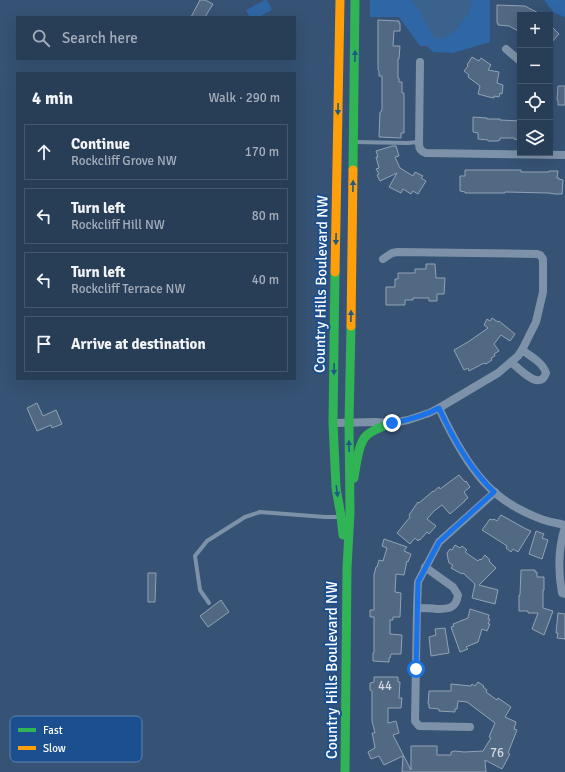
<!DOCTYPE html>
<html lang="en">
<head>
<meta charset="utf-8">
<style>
	body { margin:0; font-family:Signika,sans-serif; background:#30455d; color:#f1f3f6 }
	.controls { position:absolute; right:12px; top:12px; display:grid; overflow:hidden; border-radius:0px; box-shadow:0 4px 16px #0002 }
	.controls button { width:36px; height:36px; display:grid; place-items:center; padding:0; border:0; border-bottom:1px solid #44576d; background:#283e57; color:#f1f3f6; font:20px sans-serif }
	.stop { position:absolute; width:12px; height:12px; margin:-9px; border:3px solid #1a73e8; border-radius:50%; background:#fff }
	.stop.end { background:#1a73e8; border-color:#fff; box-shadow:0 1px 4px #0008 }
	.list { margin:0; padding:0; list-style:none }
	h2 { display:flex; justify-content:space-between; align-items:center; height:52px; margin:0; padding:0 16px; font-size:17px }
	h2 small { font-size:13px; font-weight:400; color:#a5aeba }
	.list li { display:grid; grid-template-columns:26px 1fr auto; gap:12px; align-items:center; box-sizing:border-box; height:56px; margin:0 8px 8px; padding:0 8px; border:1px solid #44576d; border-radius:0px }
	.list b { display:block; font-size:15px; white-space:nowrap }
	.list p { margin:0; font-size:13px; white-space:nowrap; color:#a5aeba }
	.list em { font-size:13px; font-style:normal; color:#a5aeba }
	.icon { flex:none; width:22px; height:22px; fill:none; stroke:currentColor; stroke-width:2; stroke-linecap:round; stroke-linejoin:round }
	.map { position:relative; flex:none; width:565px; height:772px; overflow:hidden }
	.search { position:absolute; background:#283e57; box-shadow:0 4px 16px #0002; left:16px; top:16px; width:280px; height:44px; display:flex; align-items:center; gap:10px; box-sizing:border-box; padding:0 14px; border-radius:0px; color:#a5aeba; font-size:15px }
	.panel { position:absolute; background:#283e57; box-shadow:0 4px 16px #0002; left:16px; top:72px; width:280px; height:308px; border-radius:0px }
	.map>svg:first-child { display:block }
</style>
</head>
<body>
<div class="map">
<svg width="565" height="772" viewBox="0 0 565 772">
	<rect width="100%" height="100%" fill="#365274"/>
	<!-- green -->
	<g fill="#2f66a5">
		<path d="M265,0H267L272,10L259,17H249L246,10Z"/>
		<path d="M370,0H490V42L453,53L433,52L427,46H420L399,17H370Z"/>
		<path d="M544,0H565V17L554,13Z"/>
	</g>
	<!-- water -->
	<path fill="#3b618d" d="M410,0H472L469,13L455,31L443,39L433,37L417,6Z"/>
	<!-- building -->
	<g fill="#526984" stroke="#92a2b6">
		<path d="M200,0H205L213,4L205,17H191Z"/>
		<path d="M497,5L525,6L542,15H520V32L509,26L498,25V23H497Z"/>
		<path d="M378,20L399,21V23H400V31H394L393,46H400L399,59H398V78H399V82H402V93H404V133H401V138L379,137L380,112H381L382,109V76H379V71L378,70Z"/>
		<path d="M550,25L559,34L550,44Z"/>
		<path d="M472,57L479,61L481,58L491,65L488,70L499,72L497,83L503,85L502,94L500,93L499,97L494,96V98L489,97L478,94L480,86L468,77L469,75L464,71L468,66L467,65Z"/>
		<path d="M558,86H565V105H558V100H557Z"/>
		<path d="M473,117L487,118V119H500V120L520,121V140L514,139V138H500V140L497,141H488V140L478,139V133L473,132Z"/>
		<path d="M392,146H396L399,156L395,157L400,168L413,176L415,172L423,176L421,178L426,181L418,194L413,191L411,194L403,189L401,193L389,187L397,173L380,181L377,175L379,174L376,169L379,168L376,157H378L376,151Z"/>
		<path d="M465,170H521V172H549V171H558L557,178H559V179L563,180L562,194H555L549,193L505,192V193H465V192L460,191V176H465Z"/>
		<path d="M426,264H435L436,278H445L444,294H437V301H429V298H413V300H405V305H386V287H395V279H398V273H415V269H426Z"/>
		<path d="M492,318L498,322L499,321L515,334L510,341L501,335L494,344L499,351L494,354L495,356L491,358L492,360L486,364L484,363L469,371L468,368L464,370L454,350L468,342L488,328L484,325L487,319L490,321Z"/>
		<path d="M37,403L43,416L56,410L62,424L52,428L51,425L37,431L27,408Z"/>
		<path d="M459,475L465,482L466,481L470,487L464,492L468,498L465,500V501L450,514L442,505L434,511L427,519L436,526L429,534L427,532L420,540L419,539L418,541L415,538L410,544L397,533L410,517L409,515L418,502L419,503L433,491V492L439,487L440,489Z"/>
		<path d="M501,515L526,529L531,531L518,552L513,549L511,552L506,548L507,546L504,544L482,530L490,519L493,520L494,519L497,521Z"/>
		<path d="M536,531L544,534L542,538L548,540L542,559L529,554Z"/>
		<path d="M384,539L407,547L404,551L411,554L408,562L407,561L404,575L396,574L395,592L401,593L400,617H393V620H390V634L402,635L401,654H391L390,658H389V662L373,661V653H374V617H370V610H374V575L376,567H377L379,560L383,561L387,548L382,546Z"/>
		<path d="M455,545L460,548L462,546L467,550L465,552L478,561L480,559L481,560L485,555L490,560L489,561L496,568L479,585L498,590L495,604L472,598L475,584L463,573L462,574L451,568L453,565L449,563L448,559L447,553L450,549L452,550Z"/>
		<path d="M521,570H535V572H537V577H544V590H543V608L553,611L544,635L532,629L538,613H528V611H519V595H520Z"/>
		<path d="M148,573H156L155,602H148Z"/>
		<path d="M221,600L229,612L208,627L200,616Z"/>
		<path d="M470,609L489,615L488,619H490L488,624H490L487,631L482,629L478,642L466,647L468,649L460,652L451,627L454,626L453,624L468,618Z"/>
		<path d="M558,613L565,614V639L557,638L558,633H556Z"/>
		<path d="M445,628L449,653L431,656L429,637L436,635L435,629Z"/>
		<path d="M374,677H398V682H400L399,698H402L401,708H388V723L396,721L399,733L393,735L411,770V746H437V755H451V752L455,751L464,752L483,751L491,738L489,737L495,723L467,702L458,701L457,709H455V712L439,711V709L429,708V704H428L429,691H451V684L471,686L472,684L475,686L478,682L484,686L483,687L487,690L486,692L497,700L498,698L511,707L505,717L516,722L514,729L517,730L508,753L510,754L502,769L485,760L486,772H402L403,756L384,765L379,756L371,759L368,752L375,748L373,737L372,733H375L372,721V691L370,690V683L374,682Z"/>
	</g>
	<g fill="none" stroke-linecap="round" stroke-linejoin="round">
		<!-- lane -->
		<g stroke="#7d92a8" stroke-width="4">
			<path d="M354,142L407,143L419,142"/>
			<path d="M209,603L200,590L195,556L207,541L245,517L260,512L325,517H340"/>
		</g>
		<!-- street -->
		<g stroke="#7d92a8" stroke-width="8">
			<path d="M506,49L520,61"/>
			<path d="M420,62L419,144C419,149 422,152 426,153L565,155"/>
			<path d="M511,362C517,367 532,382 539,380C543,380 545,376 546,373C543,363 531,356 522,350"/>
			<path d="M439,408C451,434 465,461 484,482C499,499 520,511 541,519C549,522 557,523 565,525"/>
			<path d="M333,423L375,422L392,423L408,420L429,413L439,408L498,373L518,356L522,350L536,322L543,292V259L540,255L537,254L398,252L392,253L383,259"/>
			<path d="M565,527C558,549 558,571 562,593L565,594"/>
			<path d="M417,608C423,608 430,608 437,609C448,609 456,609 458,595L453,587L425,567"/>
			<path d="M470,727L419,726L415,721L417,608L418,582L439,542L495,492"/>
		</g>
		<!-- fast -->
		<g stroke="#30b455" stroke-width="9">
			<path d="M353,170L355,0"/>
			<path d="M335,272L333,423L336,488L341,516L343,535"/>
			<path d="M354,478C356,466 358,444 366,436C373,429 384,426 392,423"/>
			<path d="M345,772L347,568L350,513L349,423L351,326"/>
		</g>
		<!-- slow -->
		<g stroke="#ff9f0a" stroke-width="9">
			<path d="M335,272L340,0"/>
			<path d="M351,326L353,170"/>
		</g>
	</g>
	<!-- one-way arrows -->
	<defs><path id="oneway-solid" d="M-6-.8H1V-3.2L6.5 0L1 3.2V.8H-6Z"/></defs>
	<g fill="#1d5989">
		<use href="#oneway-solid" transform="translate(355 56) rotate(-89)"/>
		<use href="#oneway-solid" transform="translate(338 109) rotate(91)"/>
		<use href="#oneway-solid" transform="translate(353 186) rotate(-89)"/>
		<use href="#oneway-solid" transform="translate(336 239) rotate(91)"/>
		<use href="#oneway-solid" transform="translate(351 316) rotate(-89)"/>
		<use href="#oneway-solid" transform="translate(334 369) rotate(91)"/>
		<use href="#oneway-solid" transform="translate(349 446) rotate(-91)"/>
		<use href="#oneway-solid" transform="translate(337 491) rotate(82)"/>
	</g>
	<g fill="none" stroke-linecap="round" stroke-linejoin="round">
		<!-- route -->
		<path stroke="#1a73e8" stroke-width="5" d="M392,423C409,420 424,416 439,408C453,439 470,469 494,492L439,542L418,582L416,669"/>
	</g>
	<g text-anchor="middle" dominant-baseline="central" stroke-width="4" stroke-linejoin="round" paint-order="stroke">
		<!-- number labels -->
		<g font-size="13" fill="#d4dae0">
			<text x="385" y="686">44</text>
			<text x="497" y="753">76</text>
		</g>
		<!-- street labels -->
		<g font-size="15" fill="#fff" stroke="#1b4f8f">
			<text transform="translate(321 284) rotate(-89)">Country Hills Boulevard NW</text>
			<text transform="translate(332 670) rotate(-90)">Country Hills Boulevard NW</text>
		</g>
	</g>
	<!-- legend -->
	<rect x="10" y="716" width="132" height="46" rx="6" fill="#1b4f8f" stroke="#5f84b1" stroke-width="1"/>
	<rect x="18" y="728" width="18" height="4" fill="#30b455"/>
	<rect x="18" y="746" width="18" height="4" fill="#ff9f0a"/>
	<g font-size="11" fill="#fff">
		<text x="43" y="734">Fast</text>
		<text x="43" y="752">Slow</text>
	</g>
</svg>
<div class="controls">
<button>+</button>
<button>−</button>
<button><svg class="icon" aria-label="locate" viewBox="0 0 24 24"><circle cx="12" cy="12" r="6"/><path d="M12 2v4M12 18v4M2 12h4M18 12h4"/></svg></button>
<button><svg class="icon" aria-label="layers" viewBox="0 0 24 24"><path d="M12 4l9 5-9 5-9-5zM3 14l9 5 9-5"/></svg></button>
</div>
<div class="stop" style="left:416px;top:669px"></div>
<div class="stop end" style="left:392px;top:423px"></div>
<div class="search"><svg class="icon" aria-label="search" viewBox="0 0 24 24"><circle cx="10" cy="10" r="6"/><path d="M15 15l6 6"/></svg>Search here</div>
<section class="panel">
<h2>4 min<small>Walk · 290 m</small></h2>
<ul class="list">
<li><svg class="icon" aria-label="ahead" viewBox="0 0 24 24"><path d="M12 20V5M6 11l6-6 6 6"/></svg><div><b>Continue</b><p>Rockcliff Grove NW</p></div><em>170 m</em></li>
<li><svg class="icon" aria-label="left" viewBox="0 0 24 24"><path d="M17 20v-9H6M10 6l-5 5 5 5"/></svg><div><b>Turn left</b><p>Rockcliff Hill NW</p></div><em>80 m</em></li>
<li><svg class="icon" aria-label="left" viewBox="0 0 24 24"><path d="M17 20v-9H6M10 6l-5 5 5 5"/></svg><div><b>Turn left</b><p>Rockcliff Terrace NW</p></div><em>40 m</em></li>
<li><svg class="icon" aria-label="arrive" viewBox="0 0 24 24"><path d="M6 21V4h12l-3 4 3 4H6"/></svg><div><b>Arrive at destination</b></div></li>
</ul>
</section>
</div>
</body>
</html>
